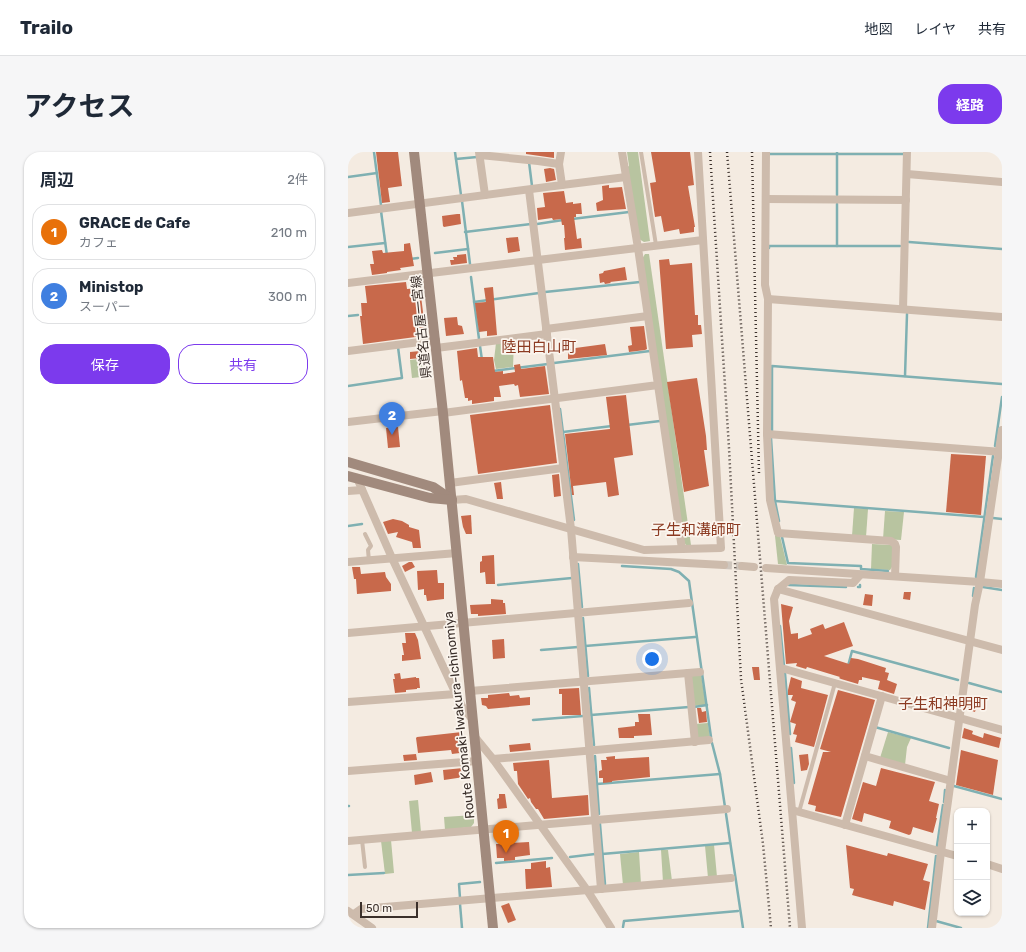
<!DOCTYPE html>
<html lang="ja">
<head>
<meta charset="utf-8">
<style>
	body { margin:0; font-family:Rubik,"Noto Sans JP",sans-serif; background:#f6f6f7; color:#1f2937 }
	.controls { position:absolute; right:12px; bottom:12px; display:grid; overflow:hidden; border-radius:8px; box-shadow:0 1px 3px #0004 }
	.controls button { width:36px; height:36px; display:grid; place-items:center; padding:0; border:0; border-bottom:1px solid #e0e1e3; background:#fff; color:#1f2937; font:20px sans-serif }
	.scale { position:absolute; left:12px; bottom:10px; width:58px; box-sizing:border-box; padding-left:4px; border:2px solid #3b302b; border-top:0; font-size:11px; line-height:14px; white-space:nowrap; color:#3b302b; -webkit-text-stroke:3px #fbf5ee; paint-order:stroke }
	.you { position:absolute; left:304px; top:507px; width:14px; height:14px; margin:-10px; border:3px solid #fff; border-radius:50%; background:#1a73e8; box-shadow:0 0 0 6px #1a73e833 }
	.badge { display:grid; place-items:center; width:26px; height:26px; border-radius:50%; background:#7c3aed; color:#fff; font-size:13px; font-weight:700 }
	.pin { position:absolute; translate:-50% -33px; filter:drop-shadow(0 1px 2px #0008) }
	.pin::after { content:''; position:absolute; top:21px; width:14px; height:12px; background:inherit; clip-path:polygon(0 0,100% 0,50% 100%) }
	.list { margin:0; padding:0; list-style:none }
	h2 { display:flex; justify-content:space-between; align-items:center; height:52px; margin:0; padding:0 16px; font-size:17px }
	h2 small { font-size:13px; font-weight:400; color:#747a83 }
	.list li { display:grid; grid-template-columns:26px 1fr auto; gap:12px; align-items:center; box-sizing:border-box; height:56px; margin:0 8px 8px; padding:0 8px; border:1px solid #e0e1e3; border-radius:16px }
	.list b { display:block; font-size:15px; white-space:nowrap }
	.list p { margin:0; font-size:13px; white-space:nowrap; color:#747a83 }
	.list em { font-size:13px; font-style:normal; color:#747a83 }
	.actions { display:flex; gap:8px; padding:12px 16px }
	.actions a { flex:1; padding:9px 0; border:1px solid #7c3aed; border-radius:16px; text-align:center; font-size:14px; color:#7c3aed }
	.actions .main { background:#7c3aed; color:#fff }
	.icon { flex:none; width:22px; height:22px; fill:none; stroke:currentColor; stroke-width:2; stroke-linecap:round; stroke-linejoin:round }
	.map { position:relative; flex:none; width:654px; height:776px; overflow:hidden; border-radius:16px }
	header { display:flex; align-items:center; gap:24px; box-sizing:border-box; height:56px; padding:0 20px; background:#fff; border-bottom:1px solid #e0e1e3 }
	header strong { font-size:19px }
	nav { display:flex; gap:22px; margin-inline-start:auto; font-size:14px }
	.intro { display:flex; align-items:center; justify-content:space-between; box-sizing:border-box; height:96px; padding:0 24px }
	h1 { margin:0; font-size:28px }
	.button { padding:10px 18px; border-radius:16px; background:#7c3aed; color:#fff; font-size:14px; font-weight:700 }
	main { display:flex; gap:24px; padding:0 24px }
	aside { flex:1; background:#fff; border-radius:16px; box-shadow:0 1px 3px #0004 }
	.map>svg:first-child { display:block }
</style>
</head>
<body>
<header>
<strong>Trailo</strong>
<nav><a>地図</a><a>レイヤ</a><a>共有</a></nav>
</header>
<div class="intro"><h1>アクセス</h1><a class="button">経路</a></div>
<main>
<aside>
<h2>周辺<small>2件</small></h2>
<ul class="list">
<li><span class="badge" style="background:#e8710a">1</span><div><b>GRACE de Cafe</b><p>カフェ</p></div><em>210 m</em></li>
<li><span class="badge" style="background:#3f7fe0">2</span><div><b>Ministop</b><p>スーパー</p></div><em>300 m</em></li>
</ul>
<div class="actions"><a class="main">保存</a><a>共有</a></div>
</aside>
<div class="map">
<svg width="654" height="776" viewBox="0 0 654 776">
	<rect width="100%" height="100%" fill="#f4ebe1"/>
	<!-- green -->
	<g fill="#b8c4a0">
		<path d="M279,0H290L302,89L296,90L291,87L279,15L281,14Z"/>
		<path d="M297,102H301L343,393H338L335,389L294,107Z"/>
		<path d="M166,189L165,215L148,217L146,208L148,191Z"/>
		<path d="M81,206L82,224L64,226L62,208Z"/>
		<path d="M506,356L520,357L518,385L504,384Z"/>
		<path d="M537,359L556,360L553,388L535,387Z"/>
		<path d="M427,384H432L439,413L430,412Z"/>
		<path d="M524,392L543,393L546,395L544,415L542,418L523,417Z"/>
		<path d="M353,522L358,553L344,554L341,524Z"/>
		<path d="M360,571L362,586L348,588L346,572Z"/>
		<path d="M540,580L563,586L559,595L557,613L532,606Z"/>
		<path d="M70,648L73,680L64,681L61,649Z"/>
		<path d="M126,663V671L123,675L97,678L96,665Z"/>
		<path d="M43,688L46,721L37,722L33,689Z"/>
		<path d="M366,693L369,725L360,726L357,694Z"/>
		<path d="M313,698H320L324,729L315,730Z"/>
		<path d="M291,700L293,732L275,733L272,702Z"/>
	</g>
	<g fill="none" stroke-linecap="round" stroke-linejoin="round">
		<!-- stream -->
		<g stroke="#7fb0b2" stroke-width="2.5">
			<path d="M26,0L33,53"/>
			<path d="M107,0L113,43"/>
			<path d="M421,2H556"/>
			<path d="M108,7L129,5"/>
			<path d="M181,10L184,34"/>
			<path d="M0,25L29,21"/>
			<path d="M489,43V0"/>
			<path d="M114,49L122,112"/>
			<path d="M33,59L39,104"/>
			<path d="M224,67L281,60"/>
			<path d="M189,72L215,68"/>
			<path d="M117,80L183,72"/>
			<path d="M561,90L654,97"/>
			<path d="M489,94V52"/>
			<path d="M0,95L37,91"/>
			<path d="M421,96V94H552"/>
			<path d="M87,101L120,97"/>
			<path d="M62,107L70,106"/>
			<path d="M123,125L131,187"/>
			<path d="M197,140L292,130"/>
			<path d="M126,150L191,141"/>
			<path d="M0,164L10,163"/>
			<path d="M132,194L134,208"/>
			<path d="M206,211L302,199"/>
			<path d="M145,219L200,212"/>
			<path d="M557,224L559,162"/>
			<path d="M0,234L54,226L50,195"/>
			<path d="M212,257L226,368"/>
			<path d="M279,273L312,269"/>
			<path d="M424,279V214L654,232"/>
			<path d="M215,280L264,274"/>
			<path d="M423,286L427,349L431,369"/>
			<path d="M647,294L654,245"/>
			<path d="M427,349L636,365"/>
			<path d="M645,366L654,367"/>
			<path d="M0,374L14,372"/>
			<path d="M434,385L440,411L513,414V417L540,419"/>
			<path d="M230,412L234,455"/>
			<path d="M274,414L323,417L331,420L341,429L363,585"/>
			<path d="M628,425L645,304"/>
			<path d="M150,433L224,426"/>
			<path d="M441,433L498,435"/>
			<path d="M510,435H512V433"/>
			<path d="M635,435L654,438"/>
			<path d="M625,444L626,436"/>
			<path d="M235,466L240,524"/>
			<path d="M432,474L436,514"/>
			<path d="M237,494L347,485"/>
			<path d="M193,498L230,495"/>
			<path d="M500,514L504,499L610,528"/>
			<path d="M437,521L442,582"/>
			<path d="M621,531L654,540"/>
			<path d="M241,536L246,593"/>
			<path d="M346,555L359,553"/>
			<path d="M243,563L341,555"/>
			<path d="M185,568L235,564"/>
			<path d="M527,575L601,596"/>
			<path d="M364,591L372,622L377,655"/>
			<path d="M443,596L446,631"/>
			<path d="M247,604L251,662"/>
			<path d="M249,632L372,622"/>
			<path d="M606,634L654,647"/>
			<path d="M596,650L597,638"/>
			<path d="M0,654H1"/>
			<path d="M378,662L395,776"/>
			<path d="M252,672L257,732"/>
			<path d="M589,694L595,653"/>
			<path d="M254,702L382,691"/>
			<path d="M222,705L247,702"/>
			<path d="M148,711L204,706"/>
			<path d="M0,723L36,721"/>
			<path d="M112,746L111,732L132,730"/>
			<path d="M112,752L114,776"/>
			<path d="M588,769L613,776"/>
			<path d="M275,775L276,769L390,759"/>
			<path d="M580,776L588,704"/>
		</g>
	</g>
	<!-- building -->
	<g fill="#c8694b">
		<path d="M28,0H50L54,34L40,36L42,50L34,51Z"/>
		<path d="M178,0H206V6L178,2Z"/>
		<path d="M303,0H342L346,33L340,34L347,75H346V80L332,82L331,77L316,80L313,64L307,65L302,31L308,30Z"/>
		<path d="M202,16L206,17L208,28L198,30L196,17Z"/>
		<path d="M261,33V36L274,35L278,57L249,59L248,51L255,48L254,34Z"/>
		<path d="M216,39L218,51L225,50V52L233,51L234,62H228V65H226L229,87L233,86L234,96L217,98L216,86H217L216,73H214L213,67L205,68L204,66L190,68L189,56L197,55L195,41Z"/>
		<path d="M109,62H112L113,72L96,75L95,74L94,64Z"/>
		<path d="M170,85L172,99L160,101L158,86Z"/>
		<path d="M62,91L66,114L52,116L53,118L39,120V121L24,123L22,112H26L24,99L34,98L35,101L56,99V92Z"/>
		<path d="M118,102L119,111L103,113L102,108H106L105,105H109V103Z"/>
		<path d="M321,107L322,113L344,111L347,163H350V173H353L354,182L344,183L345,195L318,197L311,108Z"/>
		<path d="M277,115L279,128L262,130L263,131L257,132L256,130L252,131L251,122L255,121L256,119Z"/>
		<path d="M58,130L59,137L72,136L77,176H74L75,184L15,192L12,164H14L13,151H19L17,134Z"/>
		<path d="M145,135L149,183L139,184V179L131,180L127,151L138,150L136,136Z"/>
		<path d="M109,165L110,173L114,174L116,182L98,184L96,166Z"/>
		<path d="M296,174L299,197L297,198L281,200L280,194L284,193L282,175Z"/>
		<path d="M257,192L259,203L220,207V197Z"/>
		<path d="M129,196L130,205H145L147,220L155,219V222L167,220L166,213L172,212L173,217L197,214L201,242L172,245L170,233L167,234L166,232L151,234L153,245H146V249L124,252V248L120,249V246H117L114,228L112,229L109,199Z"/>
		<path d="M72,199L73,206L62,207V200Z"/>
		<path d="M349,226L358,284L359,298H356L361,334L336,340L319,230Z"/>
		<path d="M278,243L285,303L266,306L271,343L260,345L258,330L225,334L226,343H224L217,282L262,277L258,245Z"/>
		<path d="M202,253L209,311L130,322L122,263Z"/>
		<path d="M50,275L52,295L40,296L38,276Z"/>
		<path d="M603,302L638,304L633,363L598,360Z"/>
		<path d="M211,322L213,344L206,345L204,323Z"/>
		<path d="M153,330L155,347H149L146,331Z"/>
		<path d="M123,363L124,382H118L115,375L113,364Z"/>
		<path d="M45,367L54,369L61,373V375L71,378L73,396H65L64,390L48,385L50,380L40,382L35,370Z"/>
		<path d="M146,403L147,432H138L137,420L132,421V410L134,409V404Z"/>
		<path d="M61,410H64L67,415L57,420L54,414Z"/>
		<path d="M4,415H12L13,422L37,420L38,425L43,432V439L9,442L8,427H6Z"/>
		<path d="M89,418L90,431H96V447L79,449L78,443H76V437L70,438L69,419Z"/>
		<path d="M556,440H563L562,448L555,447Z"/>
		<path d="M517,442L525,443L524,454L515,453Z"/>
		<path d="M143,447L155,448V451H157L158,462L130,464V462H123L122,453L143,452Z"/>
		<path d="M433,452L445,455L441,469L443,482L450,481V487L464,482L462,477L475,472L477,477L496,470L505,494L476,504L501,512L503,506L510,507L538,516L537,520L541,521L539,528L549,532L546,542L530,537L532,529L514,525V528H511L510,532L493,527L491,526L492,525L459,515L458,517L448,514L449,511L438,512Z"/>
		<path d="M57,481H67L70,488L73,507L54,509V503H56L54,491H58Z"/>
		<path d="M156,487L157,506L145,507L144,488Z"/>
		<path d="M404,515H411L412,528H406Z"/>
		<path d="M52,521L53,527L68,525V526H71L72,536H69V537L58,538V540L47,541L45,527H47L46,522Z"/>
		<path d="M443,525L454,529L453,536L480,543L466,595L447,590L449,583L445,582L448,572L442,570L448,550L443,548L445,543H440V538Z"/>
		<path d="M231,536L233,563H214V542H211V537Z"/>
		<path d="M490,538L527,548L493,665L467,659L468,654L460,652L475,600H483L472,597Z"/>
		<path d="M161,541L162,544L171,543L172,546L182,545V553L140,557L138,554L134,553L133,546H140V543Z"/>
		<path d="M620,547L630,549L627,560L618,557Z"/>
		<path d="M349,556H353L354,560L358,559L359,570L351,571Z"/>
		<path d="M290,562H302L304,583L286,584V586H271L270,576L287,574V570H291Z"/>
		<path d="M616,576L625,579L624,582L635,586L636,581L653,586L651,596L614,586Z"/>
		<path d="M114,580L116,596L111,597L112,601L104,602L103,598L70,601L68,586L69,585Z"/>
		<path d="M182,591L183,598L162,600L161,593Z"/>
		<path d="M613,598L650,608L645,643L608,633Z"/>
		<path d="M68,602L69,608L56,609L55,603Z"/>
		<path d="M460,602L461,612L459,618L453,619L451,603Z"/>
		<path d="M267,604V607L301,605L302,625L264,629V630L255,631V626H251V619L254,618L253,608H259L258,605Z"/>
		<path d="M201,608L204,646L240,643L241,663L196,667L190,657H188L183,650L182,646L180,647L170,632L169,619H166L165,611Z"/>
		<path d="M115,616L116,625L96,628L95,618Z"/>
		<path d="M533,616L587,630L581,649L591,652L588,666H589L585,681L565,675L563,682L561,683L541,676L543,669L516,661L514,670L504,667L515,630L528,634Z"/>
		<path d="M83,620L85,630L67,633L66,623Z"/>
		<path d="M151,642H157L159,656L150,657L149,647L151,646Z"/>
		<path d="M163,689V691L181,690L182,703L167,705V708L156,709V706H149L148,692H151V690Z"/>
		<path d="M498,693L539,704L540,701L580,712L575,728L582,730L577,758L546,749L545,754L504,743L506,737L502,736Z"/>
		<path d="M198,709V716L202,715L204,735L178,737L177,717H183V711Z"/>
		<path d="M161,751L168,768L160,771L153,754Z"/>
	</g>
	<g fill="none" stroke-linecap="round" stroke-linejoin="round">
		<!-- street-tunnel -->
		<path stroke="#cfc6bd" stroke-width="8" stroke-dasharray="8 4" stroke-linecap="butt" d="M376,413L394,414"/>
		<!-- lane -->
		<g stroke="#cdbbac" stroke-width="4">
			<path d="M293,0L308,93"/>
			<path d="M17,382L23,394L20,398L21,409"/>
			<path d="M451,660L487,531"/>
			<path d="M14,688L17,715"/>
		</g>
		<!-- street -->
		<g stroke="#cdbbac" stroke-width="8">
			<path d="M131,0L137,43"/>
			<path d="M418,0L417,133L420,147L419,282L422,348L430,381L543,389L547,392L548,395L547,424"/>
			<path d="M132,3L190,9L211,12"/>
			<path d="M559,22L654,30"/>
			<path d="M214,33L278,25"/>
			<path d="M181,38L223,377L253,737"/>
			<path d="M418,47L558,48"/>
			<path d="M0,61L214,33L211,12L213,0"/>
			<path d="M0,131L355,88"/>
			<path d="M420,147L654,165"/>
			<path d="M555,157L559,0"/>
			<path d="M198,177L300,164"/>
			<path d="M88,196L199,182"/>
			<path d="M0,199L88,188"/>
			<path d="M310,233L334,397"/>
			<path d="M95,261L310,233L290,96L274,0"/>
			<path d="M0,270L95,259"/>
			<path d="M419,282L654,300"/>
			<path d="M9,326L44,406L108,542L115,556L125,568"/>
			<path d="M102,331L215,316"/>
			<path d="M0,339L14,338"/>
			<path d="M104,348L118,347L296,398L373,396L350,0"/>
			<path d="M225,405L376,413"/>
			<path d="M0,410L109,401"/>
			<path d="M394,414L406,415"/>
			<path d="M418,416L632,430L654,432"/>
			<path d="M512,423L505,431L441,428L430,437L426,447L444,658L609,704"/>
			<path d="M430,437L654,498"/>
			<path d="M0,481L341,451"/>
			<path d="M433,516L654,578"/>
			<path d="M340,521L347,590"/>
			<path d="M122,539L352,520"/>
			<path d="M0,550L108,542"/>
			<path d="M127,585L145,607L239,738L263,776"/>
			<path d="M517,604L603,629"/>
			<path d="M145,607L361,588"/>
			<path d="M0,619L129,609"/>
			<path d="M444,658L454,776"/>
			<path d="M497,673L534,544"/>
			<path d="M0,689L379,657"/>
			<path d="M639,712L654,717"/>
			<path d="M0,759L24,776"/>
			<path d="M6,762L13,757L383,726"/>
			<path d="M584,776L593,700L627,453L632,430L654,278"/>
		</g>
		<!-- secondary -->
		<g stroke="#a18a7d" stroke-width="10">
			<path d="M66,0L95,261L145,776"/>
			<path d="M0,310L85,335L104,348"/>
			<path d="M0,324L82,346L104,348"/>
		</g>
		<!-- rail -->
		<g stroke="#3b302b" stroke-width="2.5" stroke-dasharray="1 3" stroke-linecap="butt">
			<path d="M362,0L381,296L393,527L415,692L423,776"/>
			<path d="M379,0L442,776"/>
			<path d="M404,0L411,322"/>
		</g>
	</g>
	<g text-anchor="middle" dominant-baseline="central" stroke-width="3.5" stroke-linejoin="round" paint-order="stroke">
		<!-- street labels -->
		<g font-size="13" fill="#3b302b" stroke="#fbf5ee">
			<text transform="translate(73 175) rotate(-96)">県道名古屋一宮線</text>
			<text transform="translate(111 563) rotate(-96)">Route Komaki-Iwakura-Ichinomiya</text>
		</g>
		<!-- quarter labels -->
		<g font-size="15" fill="#8c3b22" stroke="#fbf5ee">
			<text x="191" y="195">陸田白山町</text>
			<text x="348" y="378">子生和溝師町</text>
			<text x="595" y="552">子生和神明町</text>
		</g>
	</g>
</svg>
<div class="controls">
<button>+</button>
<button>−</button>
<button><svg class="icon" aria-label="layers" viewBox="0 0 24 24"><path d="M12 4l9 5-9 5-9-5zM3 14l9 5 9-5"/></svg></button>
</div>
<div class="scale">50 m</div>
<div class="you"></div>
<div class="pin badge" style="left:158px;top:701px;background:#e8710a">1</div>
<div class="pin badge" style="left:44px;top:283px;background:#3f7fe0">2</div>
</div>
</main>
</body>
</html>
